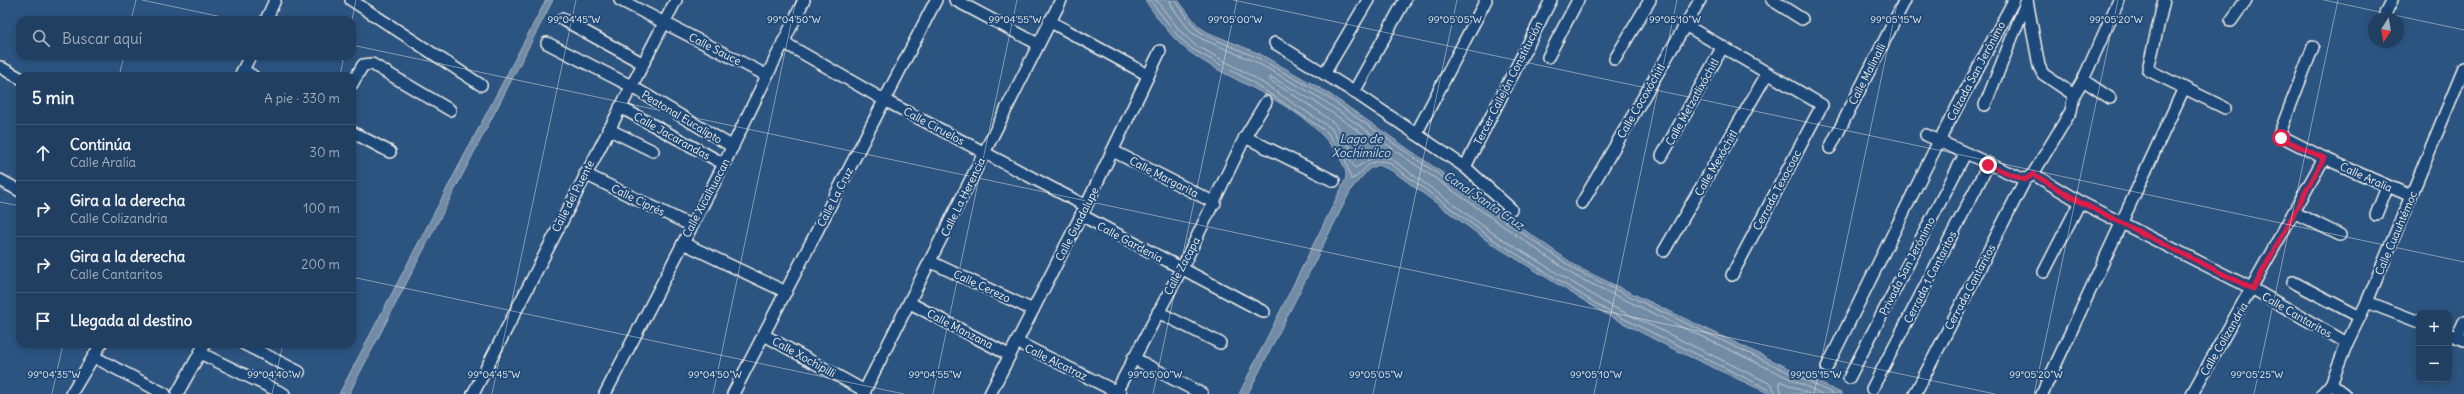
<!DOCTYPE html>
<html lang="es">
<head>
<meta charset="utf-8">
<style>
	body { margin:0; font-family:Delius,sans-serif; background:#2d4a6a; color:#f1f3f6 }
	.controls { position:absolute; right:12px; bottom:12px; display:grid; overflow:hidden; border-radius:8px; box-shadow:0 2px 6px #0003 }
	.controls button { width:36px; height:36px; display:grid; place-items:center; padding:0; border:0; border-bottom:1px solid #3e5876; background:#213f61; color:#f1f3f6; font:20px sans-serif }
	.compass { position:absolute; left:2368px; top:12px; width:36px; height:36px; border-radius:50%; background:#213f61; box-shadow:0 2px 6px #0003; rotate:192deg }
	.stop { position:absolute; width:12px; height:12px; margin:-9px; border:3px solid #e11d48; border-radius:50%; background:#fff }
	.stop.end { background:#e11d48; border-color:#fff; box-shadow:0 1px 4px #0008 }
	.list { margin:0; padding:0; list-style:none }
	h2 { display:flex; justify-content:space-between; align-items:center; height:52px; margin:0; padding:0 16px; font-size:17px }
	h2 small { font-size:13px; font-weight:400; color:#a2afbd }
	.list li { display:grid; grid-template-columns:26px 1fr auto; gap:12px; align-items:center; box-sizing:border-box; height:56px; padding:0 16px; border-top:1px solid #3e5876 }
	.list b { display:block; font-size:15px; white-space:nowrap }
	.list p { margin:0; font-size:13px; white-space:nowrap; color:#a2afbd }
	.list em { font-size:13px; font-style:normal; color:#a2afbd }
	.icon { flex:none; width:22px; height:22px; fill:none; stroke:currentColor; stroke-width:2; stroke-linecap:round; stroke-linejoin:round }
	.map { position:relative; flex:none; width:2464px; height:394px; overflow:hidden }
	.search { position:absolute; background:#213f61; box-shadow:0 2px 6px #0003; left:16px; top:16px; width:340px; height:44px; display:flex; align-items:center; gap:10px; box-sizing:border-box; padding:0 14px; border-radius:12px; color:#a2afbd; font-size:15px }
	.panel { position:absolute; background:#213f61; box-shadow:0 2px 6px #0003; left:16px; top:72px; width:340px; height:276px; border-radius:12px }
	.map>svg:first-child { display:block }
</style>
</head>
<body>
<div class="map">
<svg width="2464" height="394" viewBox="0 0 2464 394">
	<rect width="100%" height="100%" fill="#2c5481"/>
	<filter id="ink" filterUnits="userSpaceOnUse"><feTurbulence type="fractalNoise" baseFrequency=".025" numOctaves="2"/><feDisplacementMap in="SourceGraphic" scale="8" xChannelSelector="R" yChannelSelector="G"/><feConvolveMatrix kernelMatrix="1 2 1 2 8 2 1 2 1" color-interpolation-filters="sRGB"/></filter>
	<g filter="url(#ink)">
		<!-- water -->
		<g fill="#738ca6" stroke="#a7b4c0">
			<path d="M546,0H553L349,394H339Z"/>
			<path d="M1145,0H1178L1198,26L1207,32L1260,54L1325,91L1579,268L1843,394H1770L1669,347L1604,313L1489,242L1394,172L1379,165L1369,169L1352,188L1251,388L1247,394H1239L1345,181C1348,173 1344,166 1340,159C1310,105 1239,87 1191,53C1172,39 1158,19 1145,0Z"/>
		</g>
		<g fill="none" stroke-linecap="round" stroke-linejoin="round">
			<!-- shore -->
			<g stroke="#c0c9ce" stroke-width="1">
				<path d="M1150,0L1177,35L1192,49L1249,80L1327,132L1345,159L1351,179C1364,176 1365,157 1388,162L1491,238L1606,310L1768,389L1771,394"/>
				<path d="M1156,0L1180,31L1195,45L1252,76L1331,128L1355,168L1376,156L1390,158L1494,234L1609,305L1771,384L1776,394"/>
				<path d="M1170,0L1172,7L1191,32L1202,39L1256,62L1320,98L1575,276L1822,394"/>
				<path d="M1175,0L1195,28L1205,35L1258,58L1323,94L1577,271L1834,394"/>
				<path d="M1271,77L1317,103L1381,146V149L1357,158L1335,124L1318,111L1270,80Z"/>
				<path d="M1782,394L1779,383L1780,381L1809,394"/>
			</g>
			<!-- street casing -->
			<g stroke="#f4f1e8" stroke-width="14">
				<g id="street">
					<path d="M351,0L481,85"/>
					<path d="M620,0L766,75"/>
					<path d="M955,0L1038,44"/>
					<path d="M1772,0L1802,19"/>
					<path d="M2027,0L2039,66L2043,74L2074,95"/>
					<path d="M2164,0L2148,70L2225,108"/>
					<path d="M2385,14L2392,0"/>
					<path d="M562,19L642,63"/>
					<path d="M266,20L275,0"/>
					<path d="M1049,21L1148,75"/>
					<path d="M2231,21L2246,0"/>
					<path d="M1685,25L1822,105L1732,275"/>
					<path d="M783,42L884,100L1086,206"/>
					<path d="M547,43L631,86L733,147"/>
					<path d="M1275,43L1354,92L1465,167L1511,209"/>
					<path d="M2313,47L2279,135L2324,158L2411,196"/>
					<path d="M1548,57L1578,0"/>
					<path d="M1615,59L1650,0"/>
					<path d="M0,67L20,78"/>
					<path d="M243,70L253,76"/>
					<path d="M1324,74L1368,0"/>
					<path d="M240,76L250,56"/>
					<path d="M2083,80L2110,98"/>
					<path d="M352,84L363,65L372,64L450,110"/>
					<path d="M1354,92L1405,0"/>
					<path d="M1985,105L2027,0"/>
					<path d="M620,107L724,164"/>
					<path d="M608,129L653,151"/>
					<path d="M352,132L390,152"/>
					<path d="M1416,134L1486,0"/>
					<path d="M1926,135L2025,180L2033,174L2080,202L2253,289L2347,343"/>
					<path d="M1245,137L1334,181"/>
					<path d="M1830,148L1905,0"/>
					<path d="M1113,151L1215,203"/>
					<path d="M1662,156L1722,48"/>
					<path d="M1465,167L1551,0"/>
					<path d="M585,174L692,226"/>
					<path d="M2033,174L2071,111L2074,95L2083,80L2119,0"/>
					<path d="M0,180L20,191"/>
					<path d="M1582,203L1700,0"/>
					<path d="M2295,213L2340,235"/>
					<path d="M1081,215L1264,312"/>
					<path d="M2376,215L2387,187"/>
					<path d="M683,243L786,292"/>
					<path d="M1664,251L1767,74"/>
					<path d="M931,262L1033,310"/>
					<path d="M2044,272L2080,202"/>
					<path d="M2293,282L2360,317"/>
					<path d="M2367,302L2419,322"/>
					<path d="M910,303L1009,355"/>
					<path d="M1158,312L1220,343"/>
					<path d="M2449,334L2464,340"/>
					<path d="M764,335L865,391"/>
					<path d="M2457,337L2464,322"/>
					<path d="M1017,342L1121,394"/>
					<path d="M244,344L299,372"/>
					<path d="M200,353L284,394"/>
					<path d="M94,357L165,394"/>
					<path d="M1133,358L1202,394"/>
					<path d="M1827,367L1939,141L2014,0"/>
					<path d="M1849,378L1965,154"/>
					<path d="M2331,384L2344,394"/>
					<path d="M1872,389L1988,165"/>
					<path d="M71,394L101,344"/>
					<path d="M177,394L205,344"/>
					<path d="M473,394L676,0"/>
					<path d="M605,394L724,164L804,0"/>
					<path d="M733,394L936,0"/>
					<path d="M863,394L1061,0"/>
					<path d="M990,394L1086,206L1160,51"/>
					<path d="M1115,394L1181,270L1245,137L1266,102"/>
					<path d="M1915,394L2025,180"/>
					<path d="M2042,394L2184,88"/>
					<path d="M2192,394L2324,158"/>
					<path d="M2322,394L2331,384L2347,343L2367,302L2464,68"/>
				</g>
			</g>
			<!-- street -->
			<use href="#street" stroke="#1f4a7a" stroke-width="11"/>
		</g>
	</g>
	<g fill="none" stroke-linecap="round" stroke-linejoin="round" filter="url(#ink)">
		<!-- route -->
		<path stroke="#e11d48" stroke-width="5" d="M1988,165L2025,180L2033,174L2080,202L2253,289L2324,158L2281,138"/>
	</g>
	<!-- ticks -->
	<path fill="none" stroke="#f4f1e8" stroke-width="1" stroke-opacity="0.45" d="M142,0L236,20M1233,0L2464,262M2324,0L2464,30M131,20L136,0M352,20L356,0M352,45L1995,394M119,76L124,56M340,76L344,56M0,202L20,206M352,277L904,394M52,394L63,344M272,394L283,344M492,394L576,0M713,394L796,0M933,394L1017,0M1153,394L1237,0M1373,394L1457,0M1594,394L1677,0M1814,394L1898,0M2034,394L2118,0M2254,394L2338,0"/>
	<g text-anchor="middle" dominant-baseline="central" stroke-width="4" stroke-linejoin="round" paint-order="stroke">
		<!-- street labels -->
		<g font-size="11" fill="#f4f1e8" stroke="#1f4a7a">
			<text transform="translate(715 49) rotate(27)">Calle Sauce</text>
			<text transform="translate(1976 71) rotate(-62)">Calzada San Jerónimo</text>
			<text transform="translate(1867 74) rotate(-63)">Calle Malinalli</text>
			<text transform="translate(1508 83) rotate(-63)">Tercer Callejón Constitución</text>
			<text transform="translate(1641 101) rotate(-60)">Calle Cocoxóchitl</text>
			<text transform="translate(1692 102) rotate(-61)">Calle Metzatlixóchitl</text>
			<text transform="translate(682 117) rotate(31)">Peatonal Eucalipto</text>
			<text transform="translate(934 126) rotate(28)">Calle Ciruelos</text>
			<text transform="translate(672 136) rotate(29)">Calle Jacarandas</text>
			<text transform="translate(1716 163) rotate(-60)">Calle Mexóchitl</text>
			<text transform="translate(1164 177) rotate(27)">Calle Margarita</text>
			<text transform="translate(2366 177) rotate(24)">Calle Aralia</text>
			<text transform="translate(1777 190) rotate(-62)">Cerrada Texocoac</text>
			<text transform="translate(573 196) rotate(-63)">Calle del Puente</text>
			<text transform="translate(835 197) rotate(-63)">Calle La Cruz</text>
			<text transform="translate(963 197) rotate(-64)">Calle La Herencia</text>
			<text transform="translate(706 198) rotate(-62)">Calle Xicalhuacan</text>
			<text transform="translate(638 200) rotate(26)">Calle Ciprés</text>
			<text transform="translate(1077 224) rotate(-63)">Calle Guadalupe</text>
			<text transform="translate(2396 233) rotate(-67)">Calle Cuauhtémoc</text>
			<text transform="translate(1130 242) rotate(28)">Calle Gardenia</text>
			<text transform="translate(1182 266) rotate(-62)">Calle Zacapa</text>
			<text transform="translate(1907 266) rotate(-63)">Privada San Jerónimo</text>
			<text transform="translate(1930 277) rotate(-63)">Cerrada 1 Cantaritos</text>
			<text transform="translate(982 286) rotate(25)">Calle Cerezo</text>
			<text transform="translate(1970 287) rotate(-62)">Cerrada Cantaritos</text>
			<text transform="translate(2297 315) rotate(30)">Calle Cantaritos</text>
			<text transform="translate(960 329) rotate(27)">Calle Manzana</text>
			<text transform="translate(2224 339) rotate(-60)">Calle Colizandria</text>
			<text transform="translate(804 357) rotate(29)">Calle Xochipilli</text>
			<text transform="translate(1056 362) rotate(26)">Calle Alcatraz</text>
		</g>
		<!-- water labels -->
		<g font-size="12" font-style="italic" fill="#dadddb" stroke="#1f4a7a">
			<text x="1361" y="138">Lago de<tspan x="1361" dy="14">Xochimilco</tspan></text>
			<text transform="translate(1484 200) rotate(34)">Canal Santa Cruz</text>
		</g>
	</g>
	<g font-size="10" text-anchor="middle" fill="#f4f1e8" stroke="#1f4a7a" stroke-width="4" stroke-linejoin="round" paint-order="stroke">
		<text x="574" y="23">99°04'45"W</text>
		<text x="794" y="23">99°04'50"W</text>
		<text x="1015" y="23">99°04'55"W</text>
		<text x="1235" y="23">99°05'00"W</text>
		<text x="1455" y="23">99°05'05"W</text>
		<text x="1675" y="23">99°05'10"W</text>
		<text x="1896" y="23">99°05'15"W</text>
		<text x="2116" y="23">99°05'20"W</text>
		<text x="1376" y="378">99°05'05"W</text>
		<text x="2036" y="378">99°05'20"W</text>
		<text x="2257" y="378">99°05'25"W</text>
		<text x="54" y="378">99°04'35"W</text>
		<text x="274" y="378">99°04'40"W</text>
		<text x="494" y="378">99°04'45"W</text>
		<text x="715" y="378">99°04'50"W</text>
		<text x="935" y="378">99°04'55"W</text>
		<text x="1155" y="378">99°05'00"W</text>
		<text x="1596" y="378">99°05'10"W</text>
		<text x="1816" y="378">99°05'15"W</text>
	</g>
</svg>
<div class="controls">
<button>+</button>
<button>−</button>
</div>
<svg class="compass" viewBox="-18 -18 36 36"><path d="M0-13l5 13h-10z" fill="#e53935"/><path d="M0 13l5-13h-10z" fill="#a2afbd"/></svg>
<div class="stop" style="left:2281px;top:138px"></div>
<div class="stop end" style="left:1988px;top:165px"></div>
<div class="search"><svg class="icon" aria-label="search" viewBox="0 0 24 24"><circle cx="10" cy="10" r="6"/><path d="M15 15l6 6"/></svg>Buscar aquí</div>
<section class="panel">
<h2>5 min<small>A pie · 330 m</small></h2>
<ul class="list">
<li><svg class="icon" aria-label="ahead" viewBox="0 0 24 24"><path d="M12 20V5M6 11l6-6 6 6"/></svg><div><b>Continúa</b><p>Calle Aralia</p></div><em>30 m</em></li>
<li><svg class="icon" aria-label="right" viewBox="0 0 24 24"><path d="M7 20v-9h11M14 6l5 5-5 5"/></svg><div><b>Gira a la derecha</b><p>Calle Colizandria</p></div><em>100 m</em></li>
<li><svg class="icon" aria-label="right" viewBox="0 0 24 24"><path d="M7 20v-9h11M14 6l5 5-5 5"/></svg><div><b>Gira a la derecha</b><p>Calle Cantaritos</p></div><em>200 m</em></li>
<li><svg class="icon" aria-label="arrive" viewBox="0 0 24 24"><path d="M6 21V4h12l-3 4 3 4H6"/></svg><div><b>Llegada al destino</b></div></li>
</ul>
</section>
</div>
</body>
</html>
